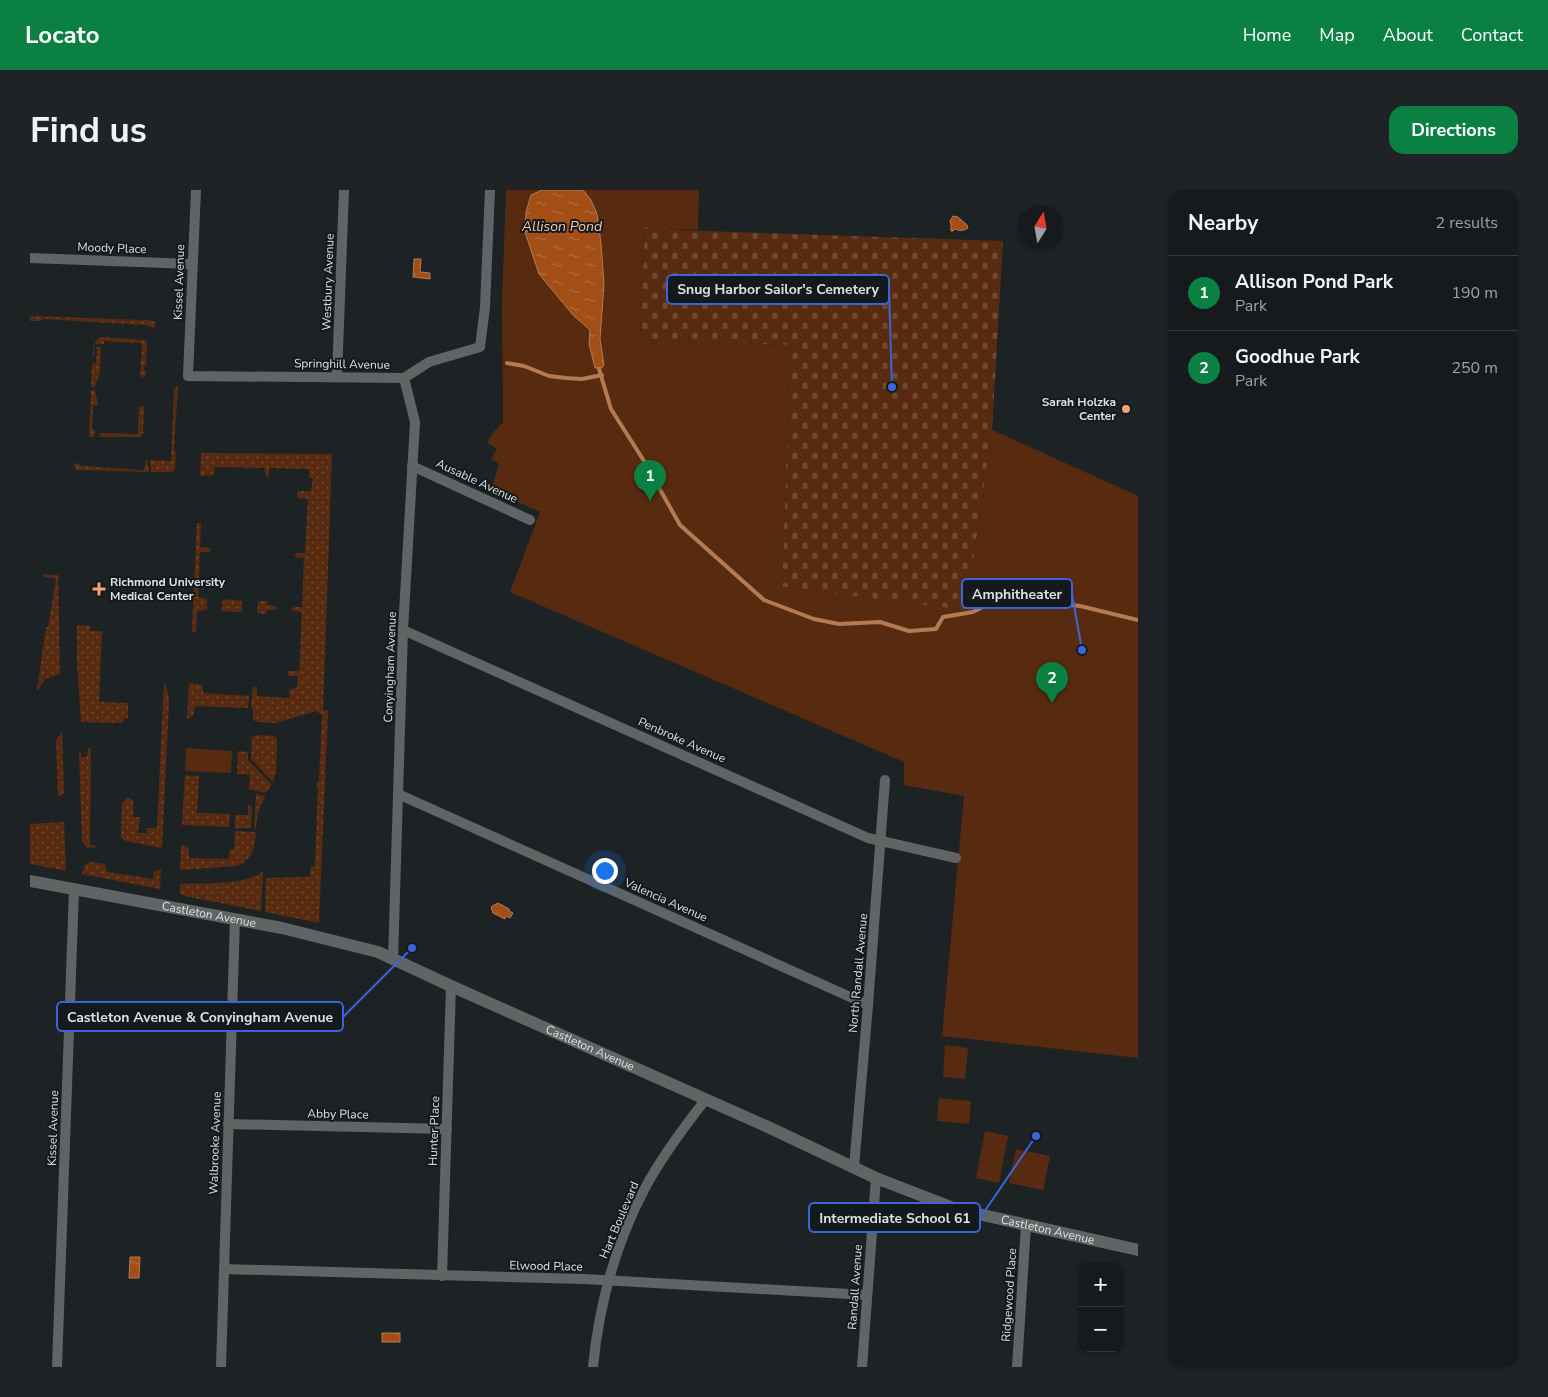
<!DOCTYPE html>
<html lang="en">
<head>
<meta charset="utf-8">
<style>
	body { margin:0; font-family:"Nunito Sans",sans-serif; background:#1f2325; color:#f1f3f6 }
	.controls { position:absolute; right:15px; bottom:15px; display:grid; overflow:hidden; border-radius:10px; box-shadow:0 1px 4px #0004 }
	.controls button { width:45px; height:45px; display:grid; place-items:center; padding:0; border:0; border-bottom:1px solid #35383b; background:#161a1c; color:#f1f3f6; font:25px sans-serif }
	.compass { position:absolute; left:988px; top:15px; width:45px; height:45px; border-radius:50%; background:#161a1c; box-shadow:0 1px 4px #0004; rotate:11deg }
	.you { position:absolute; left:574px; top:680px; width:18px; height:18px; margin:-12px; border:4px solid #fff; border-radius:50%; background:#1a73e8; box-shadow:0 0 0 8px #1a73e833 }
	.badge { display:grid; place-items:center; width:32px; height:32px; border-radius:50%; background:#0b8043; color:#fff; font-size:16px; font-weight:700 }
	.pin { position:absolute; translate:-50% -41px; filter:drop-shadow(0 1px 2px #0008) }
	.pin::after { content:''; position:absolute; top:26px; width:18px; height:15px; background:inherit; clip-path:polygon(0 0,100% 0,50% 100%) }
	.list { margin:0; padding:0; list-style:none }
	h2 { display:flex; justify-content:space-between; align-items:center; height:65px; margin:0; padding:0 20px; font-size:21px }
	h2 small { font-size:16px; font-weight:400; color:#9ea1a3 }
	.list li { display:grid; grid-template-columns:32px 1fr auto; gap:15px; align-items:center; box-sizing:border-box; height:75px; padding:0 20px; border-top:1px solid #35383b }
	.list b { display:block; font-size:19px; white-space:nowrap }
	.list p { margin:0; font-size:16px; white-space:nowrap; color:#9ea1a3 }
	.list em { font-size:16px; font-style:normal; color:#9ea1a3 }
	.map { position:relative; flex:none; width:1108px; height:1177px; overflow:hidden; border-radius:15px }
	header { display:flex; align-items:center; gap:30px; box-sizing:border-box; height:70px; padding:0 25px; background:#0b8043; color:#fff }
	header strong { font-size:24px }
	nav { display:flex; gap:28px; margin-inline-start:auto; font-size:18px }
	.intro { display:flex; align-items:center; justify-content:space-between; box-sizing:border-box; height:120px; padding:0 30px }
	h1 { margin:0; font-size:35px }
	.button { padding:12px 22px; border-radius:15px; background:#0b8043; color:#fff; font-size:18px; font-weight:700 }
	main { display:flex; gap:30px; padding:0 30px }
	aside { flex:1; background:#161a1c; border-radius:15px; box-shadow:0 1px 4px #0004 }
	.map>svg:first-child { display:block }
</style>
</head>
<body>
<header>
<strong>Locato</strong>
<nav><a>Home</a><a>Map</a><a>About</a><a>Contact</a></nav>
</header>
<div class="intro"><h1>Find us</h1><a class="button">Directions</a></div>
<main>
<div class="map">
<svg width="1108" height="1177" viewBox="0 0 1108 1177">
	<defs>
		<pattern id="grass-dots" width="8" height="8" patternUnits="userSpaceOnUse" patternTransform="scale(1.25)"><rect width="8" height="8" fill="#582b10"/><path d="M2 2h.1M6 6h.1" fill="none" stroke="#704932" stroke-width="1.8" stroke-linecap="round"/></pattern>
		<pattern id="cemetery-stones" width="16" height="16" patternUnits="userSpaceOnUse" patternTransform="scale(1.25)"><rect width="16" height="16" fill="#582b10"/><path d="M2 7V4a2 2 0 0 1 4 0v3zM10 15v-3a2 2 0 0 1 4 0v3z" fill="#704932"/></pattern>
		<pattern id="water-ripples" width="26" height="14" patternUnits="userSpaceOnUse" patternTransform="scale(1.25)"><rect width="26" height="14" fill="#a24e16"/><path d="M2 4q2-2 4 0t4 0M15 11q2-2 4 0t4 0" fill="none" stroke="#b37043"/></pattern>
	</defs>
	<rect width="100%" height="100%" fill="#1d2325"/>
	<!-- grass -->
	<g fill="url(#grass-dots)">
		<path d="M0,126L116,130L126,132L125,138L115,135L13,129L10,131H0Z"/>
		<path d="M70,147L115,150L117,152L116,176H114V180L116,181V185L110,188L112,153L74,151V154H65L63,171C63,161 62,153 70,147Z"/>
		<path d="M67,157H71L70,181L65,197H61L62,174L66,173Z"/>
		<path d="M148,196L144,261L146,262L145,280L142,282H121L120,270L141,271L144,199Z"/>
		<path d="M61,200H65L68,215L63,216L62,239L65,241V244L63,247H59Z"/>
		<path d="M109,216H114L113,243L111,247H69L70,243L108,244Z"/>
		<path d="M171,263L302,264L293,520H298L289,733L235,722L236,688L280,687L281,677L285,676L288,598L286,593L289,591L292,525L286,521L246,533L226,532L223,529V519L221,518L223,497H227V506L259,508L260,499L267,498L268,486H259L258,484V481H269L272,422L263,421L261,419L263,417H272L274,368L266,367L264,365L266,363H275L278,309L268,308L267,302L269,301H281L283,288H279V279L239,278V286L236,287L234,278L185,277L183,285L170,286Z"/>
		<path d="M116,269H117L119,282L47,280L44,277V274L47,273L51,276L114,280Z"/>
		<path d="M167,333H171L170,357L180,358L181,361L179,362H170L168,407L177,409V420L167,421L166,442H162Z"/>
		<path d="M14,384L28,385L30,484L15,489L7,501L16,437H18L26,389L12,386Z"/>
		<path d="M193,409L212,411V422L191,421Z"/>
		<path d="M228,411H237V415L246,416L247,420H237L236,424L227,423Z"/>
		<path d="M47,435L60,436V441H72L69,512L98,513V528H95L92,533L51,532L47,474Z"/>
		<path d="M134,492L138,502L139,510L132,658L96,651L92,649L91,646L92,614L97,608H100L103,611V627H110L108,643H117V638H127Z"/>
		<path d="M159,493L172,495L173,503L219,506L218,518L165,516L163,526L157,529Z"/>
		<path d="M32,541L34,602L32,605L28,606L26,551Z"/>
		<path d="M228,545L244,546L247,549L246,582L243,592L221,569L222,547Z"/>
		<path d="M58,558H61L60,655L67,656L64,658L56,657L52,651L49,561L51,562V567H57Z"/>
		<path d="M208,561L218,562V570L242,595L236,603L219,599L220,585L207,584Z"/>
		<path d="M155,585L169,586L167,623L200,624L199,637L152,635Z"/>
		<path d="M226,604L235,606L228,622L226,639L224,638Z"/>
		<path d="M218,615L222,616L221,638H205V625H218Z"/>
		<path d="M34,632L36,681L0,674V634Z"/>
		<path d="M205,641L226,642C225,657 222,671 206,676L150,680L151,655C160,656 159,661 159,668L199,669L200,659H204Z"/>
		<path d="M61,672L75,674L77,682L123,689L124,681L131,679L130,699L52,684L55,675Z"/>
		<path d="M233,681L231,721L154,706L150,703V694C171,693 218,696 233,681Z"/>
	</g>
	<!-- cemetery -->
	<path fill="url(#cemetery-stones)" d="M615,37L673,41L973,51L962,240L936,421L752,397L760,155L610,150Z"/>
	<!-- park -->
	<g fill="#582b10">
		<path d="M476,0H669L668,40L615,37L610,150L760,155L752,397L936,420L962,240L1108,306V868L912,846L934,606L874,595V572L480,402L510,322L461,300L469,274L461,269L467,259L457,253L463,243L473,232L472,114Z"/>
		<path d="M156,558L202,561L201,583L155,581Z"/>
		<path d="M915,855L938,858L935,889L913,887Z"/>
		<path d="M909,908L941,911L939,934L907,931Z"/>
		<path d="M955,941L978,946L969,993L946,988Z"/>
		<path d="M986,959L1020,966L1013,1000L979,993Z"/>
	</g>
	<!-- water -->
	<g fill="url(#water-ripples)" stroke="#b47a53">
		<path d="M512,0H553L561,10L567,24L571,53L574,94L570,149L574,175L572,178H565L559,154L560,140L543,125L509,84L495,42L496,22L501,5Z"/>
		<path d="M923,26L928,27L937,35L938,38C933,41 930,41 925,39L923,41H921V36L920,31Z"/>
		<path d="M384,69H391L390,82L400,83V89L383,87Z"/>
		<path d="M468,713L479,719V721L483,723L480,728L476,726L475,729L463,723L461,717Z"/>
		<path d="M100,1067H110L109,1088H99Z"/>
		<rect x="352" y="1143" width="18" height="9"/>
	</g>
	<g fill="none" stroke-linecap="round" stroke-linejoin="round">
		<!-- stream -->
		<g stroke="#b47a53" stroke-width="4">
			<path d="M477,173L494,176L519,186L536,188L552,189L572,185"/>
			<path d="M569,179L581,219L614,271L650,335L734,410L784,429L809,434L850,432L879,441L906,439L913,427L943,422L967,409L987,407L1005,411L1050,416L1108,430"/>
		</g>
		<!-- minor -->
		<g stroke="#616465" stroke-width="10">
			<path d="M166,0L158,186L374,188L399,172L450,157L455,117L460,0"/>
			<path d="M0,68L162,74"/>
			<path d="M307,186L314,0"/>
			<path d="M382,276L500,330"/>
			<path d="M373,440L838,648L926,668"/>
			<path d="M368,604L838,815"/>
			<path d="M363,770L373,440L385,232L374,188"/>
			<path d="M198,934L417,939"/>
			<path d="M824,977L838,815L855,590"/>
			<path d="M194,1079L554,1089L837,1105"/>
			<path d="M412,1086L421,796"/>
			<path d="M27,1177L44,700"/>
			<path d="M191,1177L205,729"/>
			<path d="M563,1177C569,1114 586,1053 615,998C632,966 654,937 676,909"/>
			<path d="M832,1177L846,988"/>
			<path d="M987,1177L996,1035"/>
		</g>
		<!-- tertiary -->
		<path stroke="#616465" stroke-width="12" id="s1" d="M0,691L252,738L348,762L421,796L738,937L846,988L926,1019L1108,1060"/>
	</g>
	<!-- markers -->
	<g fill="#f0a279" stroke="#14191b" stroke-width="2">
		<circle cx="1096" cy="219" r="5"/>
		<path d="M66.5 391.5h5v5h5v5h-5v5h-5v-5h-5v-5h5z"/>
	</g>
	<g text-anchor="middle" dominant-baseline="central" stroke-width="4" stroke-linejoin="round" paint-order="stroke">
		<!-- street labels -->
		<g font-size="12" fill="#dde0e2" stroke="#14191b">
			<text transform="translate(82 58) rotate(2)">Moody Place</text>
			<text transform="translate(149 92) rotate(-88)">Kissel Avenue</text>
			<text transform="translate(298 92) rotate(-88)">Westbury Avenue</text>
			<text transform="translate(312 174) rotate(1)">Springhill Avenue</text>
			<text transform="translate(447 291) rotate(25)">Ausable Avenue</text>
			<text transform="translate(360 477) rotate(-88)">Conyingham Avenue</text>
			<text transform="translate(652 550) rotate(24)">Penbroke Avenue</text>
			<text transform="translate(636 710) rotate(24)">Valencia Avenue</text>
			<text stroke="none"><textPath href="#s1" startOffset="182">Castleton Avenue</textPath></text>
			<text transform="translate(828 783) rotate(-85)">North Randall Avenue</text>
			<text stroke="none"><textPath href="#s1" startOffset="588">Castleton Avenue</textPath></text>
			<text transform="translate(308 924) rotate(1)">Abby Place</text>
			<text transform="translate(23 938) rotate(-88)">Kissel Avenue</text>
			<text transform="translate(404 941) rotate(-88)">Hunter Place</text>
			<text transform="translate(185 953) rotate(-88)">Walbrooke Avenue</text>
			<text transform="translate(589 1030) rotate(-67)">Hart Boulevard</text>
			<text stroke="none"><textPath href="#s1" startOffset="1082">Castleton Avenue</textPath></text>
			<text transform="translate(516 1076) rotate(1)">Elwood Place</text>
			<text transform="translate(825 1097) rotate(-86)">Randall Avenue</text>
			<text transform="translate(979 1105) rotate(-86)">Ridgewood Place</text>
		</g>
		<!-- poi labels -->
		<g font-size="12" font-weight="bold" fill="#dde0e2" stroke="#14191b" text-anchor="end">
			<text x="1086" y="212">Sarah Holzka<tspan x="1086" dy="14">Center</tspan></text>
			<text x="80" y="392" text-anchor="start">Richmond University<tspan x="80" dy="14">Medical Center</tspan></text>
		</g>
		<!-- water labels -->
		<g font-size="14" font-style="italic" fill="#f6c7ae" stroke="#14191b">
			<text x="532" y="36">Allison Pond</text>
		</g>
	</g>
	<!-- callouts -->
	<path fill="none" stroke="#3a64da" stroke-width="2" d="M862 197L859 99M1052 460L1042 404M382 758L313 827M1006 946L950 1028"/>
	<g fill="#3a64da" stroke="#14191b" stroke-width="2">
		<circle cx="862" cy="197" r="5"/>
		<circle cx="1052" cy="460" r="5"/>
		<circle cx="382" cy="758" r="5"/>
		<circle cx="1006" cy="946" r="5"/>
	</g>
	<g fill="#14191b" stroke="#3a64da" stroke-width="2">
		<rect x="637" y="85" width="222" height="29" rx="5"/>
		<rect x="932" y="389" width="110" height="29" rx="5"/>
		<rect x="27" y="812" width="286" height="29" rx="5"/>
		<rect x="779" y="1013" width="171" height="29" rx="5"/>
	</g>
	<g font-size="14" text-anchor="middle" font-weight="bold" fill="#dde0e2">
		<text x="748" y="104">Snug Harbor Sailor's Cemetery</text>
		<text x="987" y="409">Amphitheater</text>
		<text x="170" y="832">Castleton Avenue &amp; Conyingham Avenue</text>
		<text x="865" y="1033">Intermediate School 61</text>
	</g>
</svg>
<div class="controls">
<button>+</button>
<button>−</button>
</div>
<svg class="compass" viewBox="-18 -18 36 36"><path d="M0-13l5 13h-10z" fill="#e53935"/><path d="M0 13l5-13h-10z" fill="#9ea1a3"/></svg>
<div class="you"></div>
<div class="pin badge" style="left:620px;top:311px">1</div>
<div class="pin badge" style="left:1022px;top:513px">2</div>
</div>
<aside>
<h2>Nearby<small>2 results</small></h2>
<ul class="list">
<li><span class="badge">1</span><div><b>Allison Pond Park</b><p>Park</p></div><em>190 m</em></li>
<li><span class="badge">2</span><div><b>Goodhue Park</b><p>Park</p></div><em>250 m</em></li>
</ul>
</aside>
</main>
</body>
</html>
